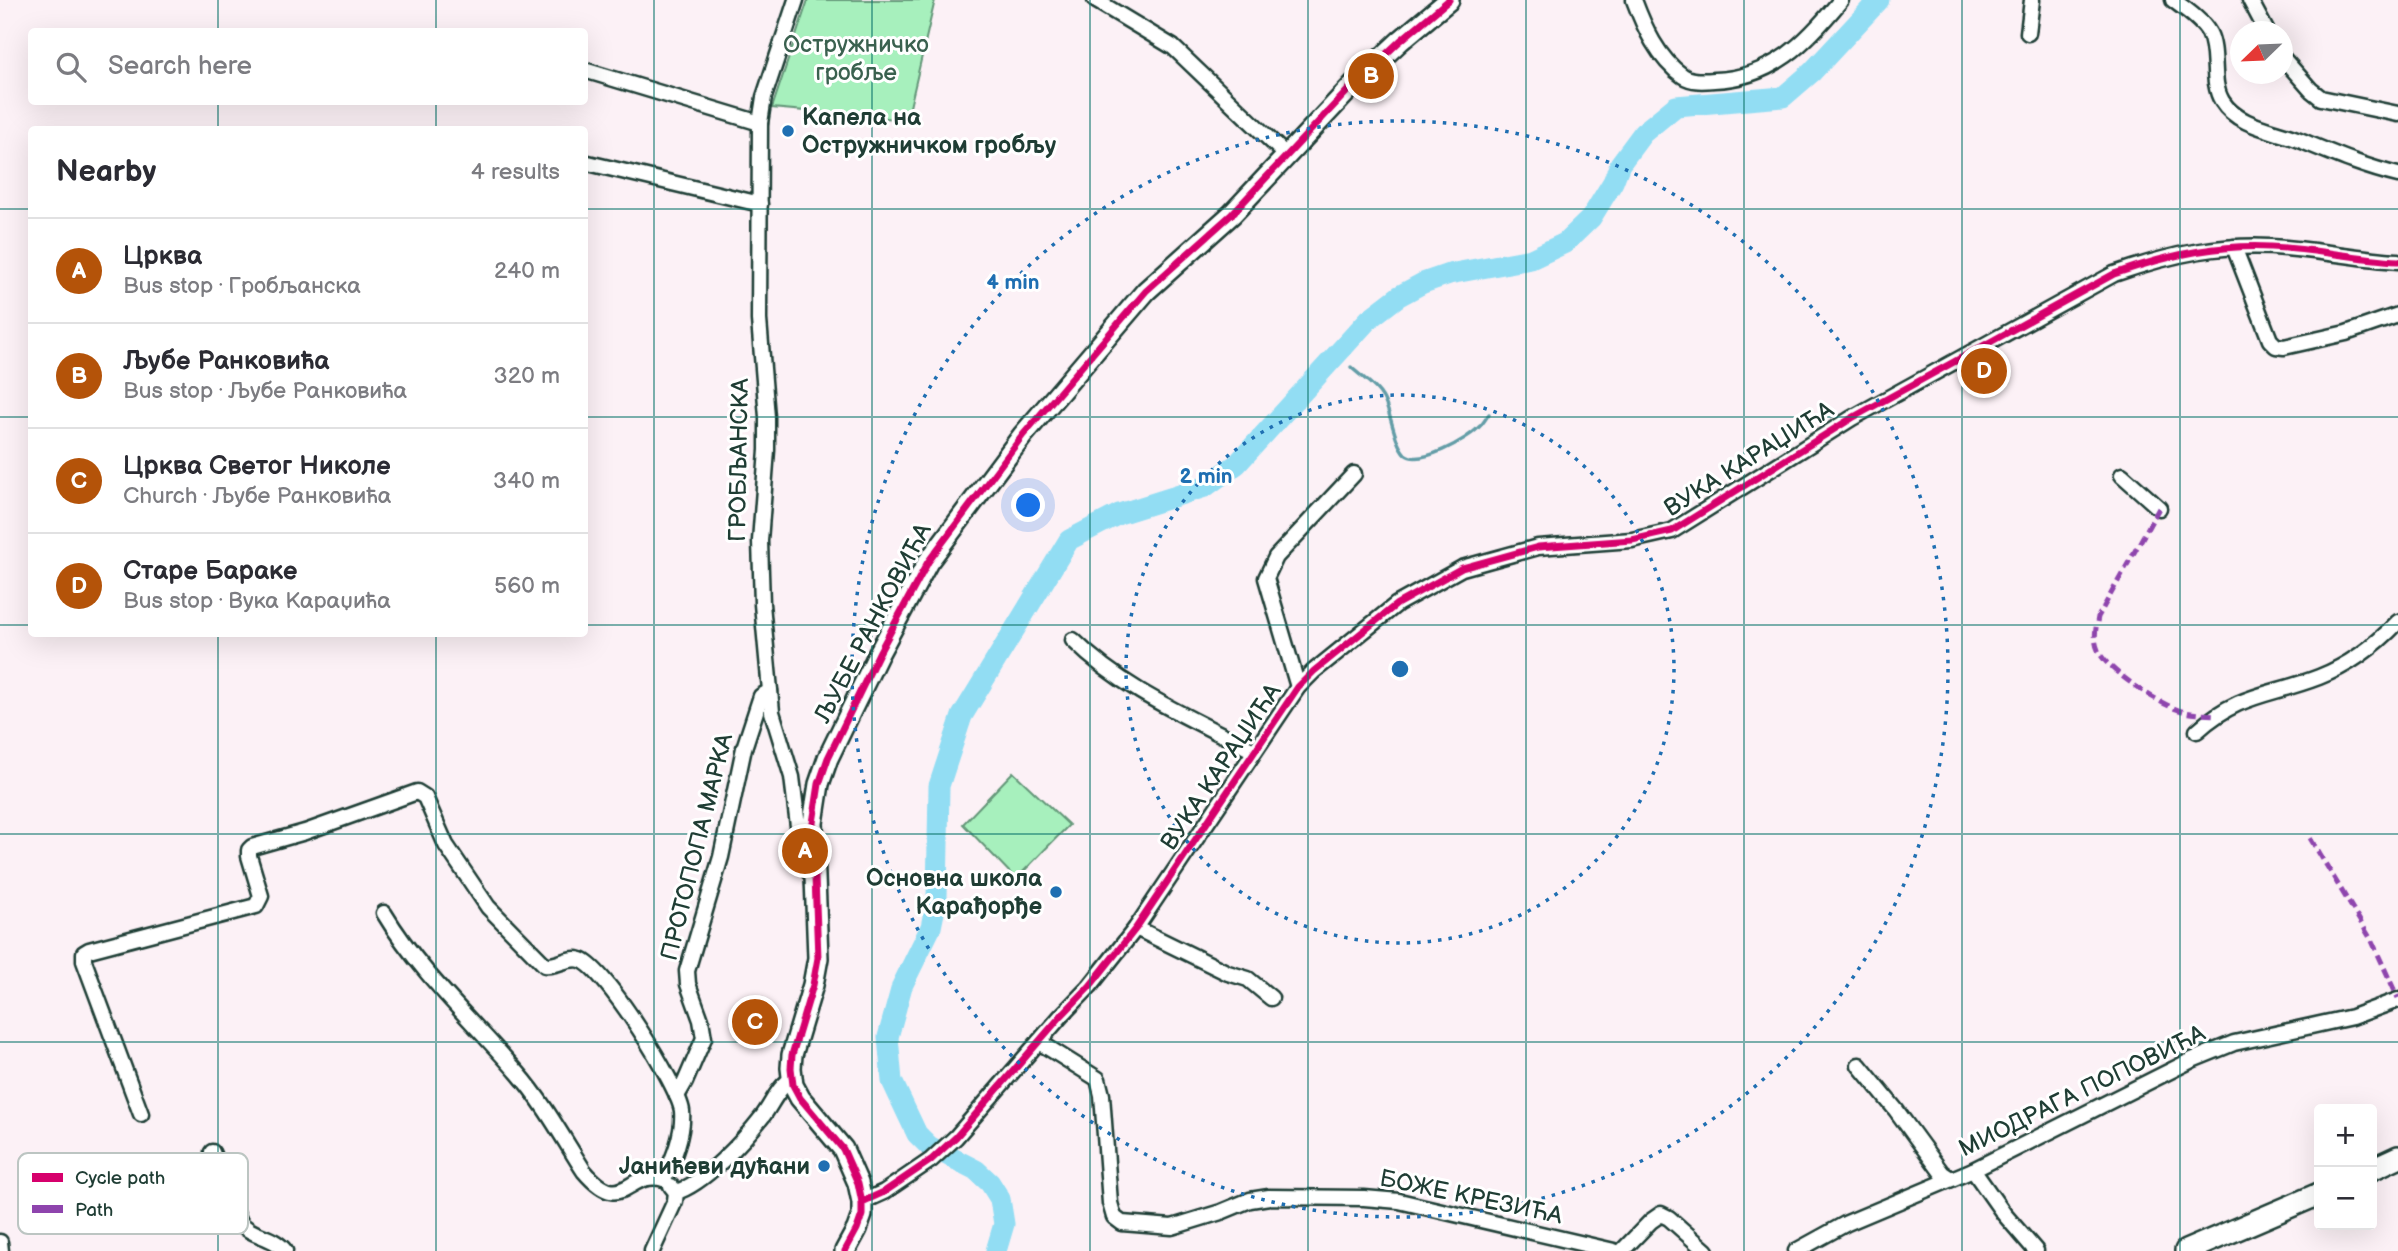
<!DOCTYPE html>
<html lang="en">
<head>
<meta charset="utf-8">
<style>
	body { margin:0; font-family:"Balsamiq Sans",sans-serif; background:#f2f2f3; color:#2b2b33 }
	.controls { position:absolute; right:21px; bottom:21px; display:grid; overflow:hidden; border-radius:7px; box-shadow:0 7px 28px #0002 }
	.controls button { width:63px; height:63px; display:grid; place-items:center; padding:0; border:0; border-bottom:2px solid #e1e1e2; background:#fff; color:#2b2b33; font:35px sans-serif }
	.compass { position:absolute; left:2230px; top:21px; width:63px; height:63px; border-radius:50%; background:#fff; box-shadow:0 7px 28px #0002; rotate:247deg }
	.you { position:absolute; left:1029px; top:506px; width:24px; height:24px; margin:-18px; border:5px solid #fff; border-radius:50%; background:#1a73e8; box-shadow:0 0 0 10px #1a73e833 }
	.badge { display:grid; place-items:center; width:46px; height:46px; border-radius:50%; background:#b45309; color:#fff; font-size:23px; font-weight:700 }
	.pin { position:absolute; translate:-50% -50%; border:4px solid #fff; box-shadow:0 2px 7px #0006 }
	.list { margin:0; padding:0; list-style:none }
	h2 { display:flex; justify-content:space-between; align-items:center; height:91px; margin:0; padding:0 28px; font-size:30px }
	h2 small { font-size:23px; font-weight:400; color:#7c7c81 }
	.list li { display:grid; grid-template-columns:46px 1fr auto; gap:21px; align-items:center; box-sizing:border-box; height:105px; padding:0 28px; border-top:2px solid #e1e1e2 }
	.list b { display:block; font-size:26px; white-space:nowrap }
	.list p { margin:0; font-size:23px; white-space:nowrap; color:#7c7c81 }
	.list em { font-size:23px; font-style:normal; color:#7c7c81 }
	.icon { flex:none; width:38px; height:38px; fill:none; stroke:currentColor; stroke-width:2; stroke-linecap:round; stroke-linejoin:round }
	.map { position:relative; flex:none; width:2398px; height:1251px; overflow:hidden }
	.search { position:absolute; background:#fff; box-shadow:0 7px 28px #0002; left:28px; top:28px; width:560px; height:77px; display:flex; align-items:center; gap:18px; box-sizing:border-box; padding:0 24px; border-radius:7px; color:#7c7c81; font-size:26px }
	.panel { position:absolute; background:#fff; box-shadow:0 7px 28px #0002; left:28px; top:126px; width:560px; height:511px; border-radius:7px }
	.map>svg:first-child { display:block }
</style>
</head>
<body>
<div class="map">
<svg width="2398" height="1251" viewBox="0 0 2398 1251">
	<rect width="100%" height="100%" fill="#fcf1f6"/>
	<filter id="ink" filterUnits="userSpaceOnUse"><feTurbulence type="fractalNoise" baseFrequency=".0143" numOctaves="2"/><feDisplacementMap in="SourceGraphic" scale="14" xChannelSelector="R" yChannelSelector="G"/><feConvolveMatrix kernelMatrix="1 2 1 2 8 2 1 2 1" color-interpolation-filters="sRGB"/></filter>
	<g filter="url(#ink)">
		<!-- green -->
		<g fill="#a7f0bd" stroke="#639678" stroke-width="2">
			<path d="M808,0H935L907,120L772,108Z"/>
			<path d="M1013,772L1069,825L1016,879L963,824Z"/>
		</g>
		<g fill="none" stroke-linecap="round" stroke-linejoin="round">
			<!-- stream -->
			<path stroke="#649da7" stroke-width="3.5" d="M1351,367C1361,377 1376,385 1383,398C1391,412 1394,443 1405,454C1419,467 1468,439 1479,427C1483,424 1486,418 1489,414"/>
			<!-- river -->
			<path stroke="#92ddf3" stroke-width="21" d="M996,1251L1004,1224L1000,1199L990,1183L976,1170L929,1146L917,1134L892,1081L888,1037L902,986L931,927L937,898L939,786L962,716L1069,540L1119,514L1205,487L1237,464L1369,319L1399,296L1423,283L1449,274L1531,259L1565,243L1591,218L1613,182L1620,164L1643,133L1676,106L1783,97L1812,72L1879,0"/>
			<!-- street casing -->
			<g stroke="#1f3d34" stroke-width="19">
				<g id="street">
					<path d="M796,0L764,97L760,123L759,320L767,417V450L760,541L762,604L772,712L792,777L802,859L809,872L815,873"/>
					<path d="M1095,0L1173,47L1287,156"/>
					<path d="M1634,0C1644,27 1658,59 1683,76C1692,82 1704,81 1714,80C1772,78 1806,43 1841,0"/>
					<path d="M2173,0C2185,9 2202,20 2209,33C2219,53 2210,81 2222,101C2238,127 2276,130 2302,141C2334,154 2364,167 2398,175"/>
					<path d="M2250,0L2267,32"/>
					<path d="M2028,33L2032,0"/>
					<path d="M2282,57L2311,90L2321,98L2398,114"/>
					<path d="M584,70L760,123"/>
					<path d="M584,162L760,204"/>
					<path d="M2234,247L2270,340L2276,346L2284,347L2346,333L2398,315"/>
					<path d="M2122,475L2159,508"/>
					<path d="M1073,640C1124,691 1191,718 1254,751"/>
					<path d="M1298,687L1266,578L1276,557L1354,474"/>
					<path d="M2197,731C2239,693 2270,696 2319,677C2350,665 2375,646 2398,622"/>
					<path d="M384,913C420,973 472,1020 518,1073C544,1103 563,1138 584,1171C624,1218 627,1168 664,1179"/>
					<path d="M1136,928L1228,973L1248,979L1271,998"/>
					<path d="M1039,1042L1098,1079L1102,1095L1110,1203L1114,1217L1122,1223L1172,1227L1221,1212L1250,1200L1269,1197L1364,1198L1399,1201L1614,1251"/>
					<path d="M1859,1065L1896,1110L1942,1173L1951,1179"/>
					<path d="M677,1096L685,1082L704,1038L701,1020L688,984L687,971L721,857L744,748L761,696L770,691"/>
					<path d="M141,1114L84,961V953L89,950L256,906L261,896L249,856V850L252,847L305,832L417,792L425,797L446,845L488,907L545,965C557,967 568,956 581,960C605,968 679,1086 682,1111C684,1134 673,1159 664,1179"/>
					<path d="M212,1152L240,1222C251,1237 273,1235 285,1251"/>
					<path d="M1973,1170L2004,1214L2036,1251"/>
					<path d="M676,1192C704,1184 744,1140 762,1117C771,1106 779,1085 792,1079"/>
					<path d="M862,1202L884,1192L931,1160L956,1137L1061,1016L1090,986L1136,928L1298,687L1314,671L1397,604L1462,568L1538,547L1632,540L1672,531L1852,418L2114,274C2171,254 2225,242 2286,248C2324,251 2360,259 2398,261"/>
					<path d="M0,1242L1,1251"/>
					<path d="M652,1251L675,1201L676,1192L671,1186"/>
					<path d="M1622,1251L1651,1221L1661,1214L1669,1218L1706,1251"/>
					<path d="M1796,1251L1847,1223L1973,1170L2192,1060L2234,1043L2352,1017L2398,1000"/>
				</g>
			</g>
			<!-- secondary casing -->
			<g stroke="#1f3d34" stroke-width="24">
				<path id="secondary" d="M845,1251L857,1229L862,1215V1202L858,1183L843,1149L800,1098L793,1085L791,1068L792,1055L813,985L818,958L813,823L819,784L828,758L879,653L928,562L1023,435L1146,291L1232,214L1354,84L1400,41L1449,0"/>
			</g>
			<!-- primary casing -->
			<g stroke="#1f3d34" stroke-width="26">
				<g id="primary">
					<path d="M2372,1169L2398,1157"/>
					<path d="M2186,1251L2319,1194"/>
				</g>
			</g>
			<!-- street -->
			<use href="#street" stroke="#fff" stroke-width="14"/>
			<!-- secondary -->
			<use href="#secondary" stroke="#fff" stroke-width="19"/>
			<!-- primary -->
			<use href="#primary" stroke="#fff" stroke-width="21"/>
			<!-- quiet -->
			<g stroke="#8e44ad" stroke-width="5" stroke-dasharray="10 5" stroke-linecap="butt">
				<path d="M2159,508L2098,617C2096,628 2093,639 2098,650C2105,669 2157,702 2176,709C2188,714 2202,714 2215,715"/>
				<path d="M2310,838L2372,941L2398,998"/>
			</g>
			<!-- cycleway casing -->
			<g stroke="#fff" stroke-width="11">
				<g id="cycleway">
					<path d="M862,1202L884,1192L931,1160L956,1137L1061,1016L1090,986L1136,928L1298,687L1314,671L1397,604L1462,568L1538,547L1632,540L1672,531L1852,418L2114,274C2171,254 2225,242 2286,248C2324,251 2360,259 2398,261"/>
					<path d="M845,1251L857,1229L862,1215V1202L858,1183L843,1149L800,1098L793,1085L791,1068L792,1055L813,985L818,958L813,823L819,784L828,758L879,653L928,562L1023,435L1146,291L1232,214L1354,84L1400,41L1449,0"/>
				</g>
			</g>
			<!-- cycleway -->
			<use href="#cycleway" stroke="#d6006c" stroke-width="7"/>
		</g>
	</g>
	<!-- grid -->
	<path fill="none" stroke="#0f766e" stroke-width="2" stroke-opacity="0.55" d="M218,0V32M436,0V32M654,0V1251M872,0V1251M1090,0V1251M1308,0V1251M1526,0V1251M1744,0V1251M1962,0V1251M2180,0V1251M218,102V130M436,102V130M0,209H32M584,209H2398M0,417H32M584,417H2398M0,625H32M584,625H2398M218,634V1251M436,634V1251M0,834H2398M0,1042H2398"/>
	<!-- distance rings -->
	<g fill="none" stroke="#1f6fb2" stroke-width="3.5" stroke-dasharray="3.5 7">
		<circle cx="1400" cy="669" r="274"/>
		<circle cx="1400" cy="669" r="548"/>
	</g>
	<!-- markers -->
	<g fill="#1f6fb2" stroke="#fff" stroke-width="2.5">
		<circle cx="788" cy="131" r="7"/>
		<circle cx="1056" cy="892" r="7"/>
		<circle cx="824" cy="1166" r="7"/>
	</g>
	<g text-anchor="middle" dominant-baseline="central" stroke-width="6" stroke-linejoin="round" paint-order="stroke">
		<!-- park labels -->
		<g font-size="24" fill="#3a614f" stroke="#fff">
			<text x="856" y="44">Остружничко<tspan x="856" dy="28">гробље</tspan></text>
		</g>
		<!-- poi labels -->
		<g font-size="24" font-weight="bold" fill="#1f3d34" stroke="#fff" text-anchor="end">
			<text x="802" y="117" text-anchor="start">Капела на<tspan x="802" dy="28">Остружничком гробљу</tspan></text>
			<text x="1042" y="878">Основна школа<tspan x="1042" dy="28">Карађорђе</tspan></text>
			<text x="810" y="1166">Јанићеви дућани</text>
		</g>
		<!-- street labels -->
		<g font-size="24" fill="#1f3d34" stroke="#fff">
			<text transform="translate(1749 459) rotate(-32)">ВУКА КАРАЏИЋА</text>
			<text transform="translate(739 460) rotate(-89)">ГРОБЉАНСКА</text>
			<text transform="translate(873 623) rotate(-62)">ЉУБЕ РАНКОВИЋА</text>
			<text transform="translate(1221 767) rotate(-56)">ВУКА КАРАЏИЋА</text>
			<text transform="translate(697 847) rotate(-76)">ПРОТОПОПА МАРКА</text>
			<text transform="translate(2082 1091) rotate(-26)">МИОДРАГА ПОПОВИЋА</text>
			<text transform="translate(1471 1197) rotate(12)">БОЖЕ КРЕЗИЋА</text>
		</g>
	</g>
	<!-- legend -->
	<rect x="18" y="1153" width="230" height="81" rx="10" fill="#fff" stroke="#bcc5c2" stroke-width="2"/>
	<rect x="32" y="1173" width="31" height="9" fill="#d6006c"/>
	<rect x="32" y="1205" width="31" height="8" fill="#8e44ad"/>
	<g font-size="19" fill="#1f3d34">
		<text x="75" y="1184">Cycle path</text>
		<text x="75" y="1216">Path</text>
	</g>
	<circle cx="1400" cy="669" r="10" fill="#1f6fb2" stroke="#fff" stroke-width="3.5"/>
	<g font-size="21" text-anchor="middle" font-weight="bold" fill="#1f6fb2" stroke="#fff" stroke-width="6" stroke-linejoin="round" paint-order="stroke">
		<text x="1013" y="289">4 min</text>
		<text x="1206" y="483">2 min</text>
	</g>
</svg>
<div class="controls">
<button>+</button>
<button>−</button>
</div>
<svg class="compass" viewBox="-18 -18 36 36"><path d="M0-13l5 13h-10z" fill="#e53935"/><path d="M0 13l5-13h-10z" fill="#7c7c81"/></svg>
<div class="you"></div>
<div class="pin badge" style="left:805px;top:851px">A</div>
<div class="pin badge" style="left:1371px;top:76px">B</div>
<div class="pin badge" style="left:755px;top:1022px">C</div>
<div class="pin badge" style="left:1984px;top:371px">D</div>
<div class="search"><svg class="icon" aria-label="search" viewBox="0 0 24 24"><circle cx="10" cy="10" r="6"/><path d="M15 15l6 6"/></svg>Search here</div>
<section class="panel">
<h2>Nearby<small>4 results</small></h2>
<ul class="list">
<li><span class="badge">A</span><div><b>Црква</b><p>Bus stop · Гробљанска</p></div><em>240 m</em></li>
<li><span class="badge">B</span><div><b>Љубе Ранковића</b><p>Bus stop · Љубе Ранковића</p></div><em>320 m</em></li>
<li><span class="badge">C</span><div><b>Црква Светог Николе</b><p>Church · Љубе Ранковића</p></div><em>340 m</em></li>
<li><span class="badge">D</span><div><b>Старе Бараке</b><p>Bus stop · Вука Караџића</p></div><em>560 m</em></li>
</ul>
</section>
</div>
</body>
</html>
